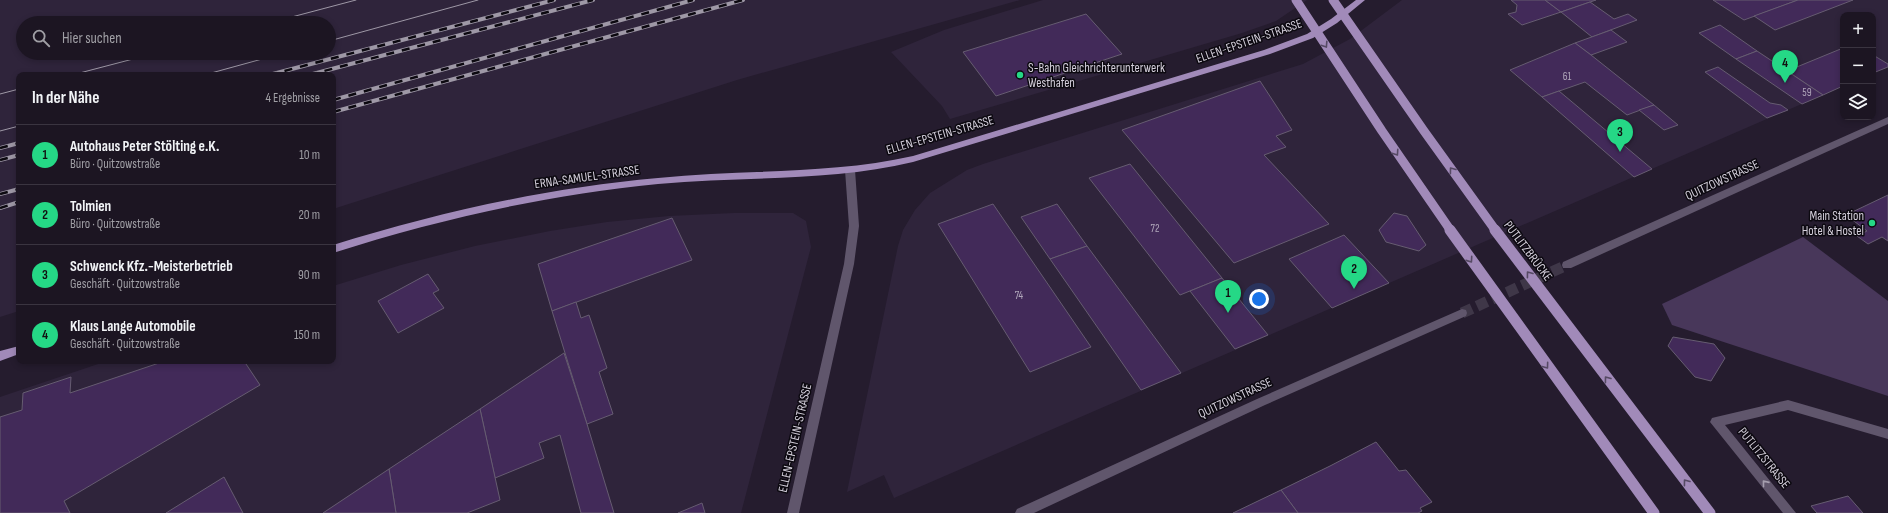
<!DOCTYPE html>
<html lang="de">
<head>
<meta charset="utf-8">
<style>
	body { margin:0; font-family:"Sofia Sans Condensed",sans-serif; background:#29222f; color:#f1f3f6 }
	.controls { position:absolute; right:12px; top:12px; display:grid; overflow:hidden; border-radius:8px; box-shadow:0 2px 6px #0003 }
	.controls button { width:36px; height:36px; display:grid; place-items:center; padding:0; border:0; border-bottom:1px solid #3a3440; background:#1c1522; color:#f1f3f6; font:20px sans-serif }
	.you { position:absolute; left:1259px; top:299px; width:14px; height:14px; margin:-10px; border:3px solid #fff; border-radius:50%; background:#1a73e8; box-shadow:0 0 0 6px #1a73e833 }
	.badge { display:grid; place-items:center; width:26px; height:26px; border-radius:50%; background:#25d886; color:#111; font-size:13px; font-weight:700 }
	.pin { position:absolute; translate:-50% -33px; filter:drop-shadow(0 1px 2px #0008) }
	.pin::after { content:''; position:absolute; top:21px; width:14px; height:12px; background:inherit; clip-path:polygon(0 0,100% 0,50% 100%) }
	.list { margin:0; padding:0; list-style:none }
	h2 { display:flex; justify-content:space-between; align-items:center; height:52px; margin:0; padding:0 16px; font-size:17px }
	h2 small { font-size:13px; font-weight:400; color:#a09fa5 }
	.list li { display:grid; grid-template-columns:26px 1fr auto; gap:12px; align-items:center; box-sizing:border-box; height:60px; padding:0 16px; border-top:1px solid #3a3440 }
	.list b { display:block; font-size:15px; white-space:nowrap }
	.list p { margin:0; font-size:13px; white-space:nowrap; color:#a09fa5 }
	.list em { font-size:13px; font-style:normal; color:#a09fa5 }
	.icon { flex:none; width:22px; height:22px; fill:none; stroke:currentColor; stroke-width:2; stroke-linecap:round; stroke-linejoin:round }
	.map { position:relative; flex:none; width:1888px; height:513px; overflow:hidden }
	.search { position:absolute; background:#1c1522; box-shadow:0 2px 6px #0003; left:16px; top:16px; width:320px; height:44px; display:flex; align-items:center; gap:10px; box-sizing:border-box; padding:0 14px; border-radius:22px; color:#a09fa5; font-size:15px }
	.panel { position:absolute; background:#1c1522; box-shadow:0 2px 6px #0003; left:16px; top:72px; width:320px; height:292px; border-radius:8px }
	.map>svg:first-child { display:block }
</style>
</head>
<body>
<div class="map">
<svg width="1888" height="513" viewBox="0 0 1888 513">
	<rect width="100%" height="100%" fill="#251c2e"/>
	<!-- built -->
	<g fill="#2f243b" fill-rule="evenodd">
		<path d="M0,0H1020L737,80L333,209V75H19V311L0,317ZM23,23H329V53H23Z"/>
		<path d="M1043,0H1307L1276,21L1242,33L950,119L942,106L891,52L944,30Z"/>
		<path d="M1402,0H1888V67L1873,73V15H1843V86L894,498L884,475L847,492L898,246L903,230L915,210L930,193L967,170L983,164L1303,64L1350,39Z"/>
		<path d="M734,213H793L806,221L811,247L741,513H0V397L107,361H333V286L401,265L475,246L550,231L607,222L669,216Z"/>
	</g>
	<!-- green -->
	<path fill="#48375a" d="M1803,237L1888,301V396L1672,325L1662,304Z"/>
	<!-- building -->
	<g fill="#422a59" stroke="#665c71">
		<path d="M1511,0H1545L1561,12L1522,25L1508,14L1516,12L1517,5Z"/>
		<path d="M1545,0H1596L1561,12Z"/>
		<path d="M1713,0H1798L1744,20Z"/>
		<path d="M1798,0H1853L1775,30L1754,16Z"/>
		<path d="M1590,2L1614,19L1628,14L1637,20L1592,37L1561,12Z"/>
		<path d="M1086,14L1122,54L996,96L963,52Z"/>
		<path d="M1720,25L1757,51L1736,59L1699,33Z"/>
		<path d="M1611,30L1627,42L1591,55L1575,43Z"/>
		<path d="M1575,43L1591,55L1654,105L1627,115L1585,82L1542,97L1510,70Z"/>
		<path d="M1843,48V86L1823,95L1787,71Z"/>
		<path d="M1757,51L1823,95L1802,104L1736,59Z"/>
		<path d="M1873,55L1888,64V67L1873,73Z"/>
		<path d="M1718,67L1770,103L1781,105L1788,110L1767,118L1705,72Z"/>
		<path d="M1260,81L1292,130L1276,136L1286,147L1264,155L1329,224L1234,263L1122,130Z"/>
		<path d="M1559,91L1652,169L1634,177L1542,97Z"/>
		<path d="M1654,105L1678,125L1664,130L1639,110Z"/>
		<path d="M1130,164L1222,278L1180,295L1089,178Z"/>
		<path d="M1888,195V241L1882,237L1868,244L1857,236L1867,231L1846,215Z"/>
		<path d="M993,204L1091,347L1030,372L938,224Z"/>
		<path d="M1057,204L1087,246L1050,259L1021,217Z"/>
		<path d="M1394,213L1407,216L1426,245L1419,251L1386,242L1379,230Z"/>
		<path d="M672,218L692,260L552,311L538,264Z"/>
		<path d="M1344,235L1389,283L1332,308L1289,259Z"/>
		<path d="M1087,246L1181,373L1141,390L1050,259Z"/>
		<path d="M428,274L439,290L433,293L444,308L398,333L378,301Z"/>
		<path d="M1222,278L1268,335L1235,349L1190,291Z"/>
		<path d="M576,302L581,318L589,315L607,368L599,372L613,414L587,424L552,311Z"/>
		<path d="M1673,337L1714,344L1725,358L1711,381L1695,377L1668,346Z"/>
		<path d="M564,353L587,424L614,513H581L560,435L539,443L544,458L495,478L480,409Z"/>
		<path d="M165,361H244L260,385L64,501L70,513H0V417L22,410L23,393L71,377L70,393Z"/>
		<path d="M480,409L500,500L467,513H396L389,469Z"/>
		<path d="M1376,442L1399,471L1406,470L1432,502L1420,508L1422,511L1418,513H1298L1281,490L1330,466Z"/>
		<path d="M389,469L396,513H323Z"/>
		<path d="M224,477L243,513H166Z"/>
		<path d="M1281,490L1298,513H1233Z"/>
		<path d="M1848,496L1863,513H1817L1811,506Z"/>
		<path d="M702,503L705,513H678Z"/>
	</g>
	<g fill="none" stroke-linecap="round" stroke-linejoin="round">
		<!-- minor-tunnel -->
		<path stroke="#3f3748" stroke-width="11" stroke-dasharray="11 5.5" stroke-linecap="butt" d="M1462,313L1567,265"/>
		<!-- minor -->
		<g fill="#60566c" fill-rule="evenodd">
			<path d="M1888,117V124L1571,268H1563L1562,265L1563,262Z"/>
			<path d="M850,167L855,170L859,226L854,264L799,513H787L844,264L849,226L845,170Z"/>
			<path d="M1462,309L1466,310L1467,313L1466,316L1265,405L1034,513H1015L1017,509L1257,399Z"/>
			<path d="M1788,400L1888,429V439L1788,410L1725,425L1796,513H1783L1710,422L1712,418L1716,417Z"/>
		</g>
		<!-- major -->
		<g fill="#a18ab9" fill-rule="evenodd">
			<path d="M1356,0H1365L1337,23L1313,38L1270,54L913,162C830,182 742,176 658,184C547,195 439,219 333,253V245C439,212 547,188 658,178C742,169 829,175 913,156L1264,50L1307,34L1331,19Z"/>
			<path d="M19,346V354L0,361V351Z"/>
		</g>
		<!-- tram -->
		<g stroke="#9e98a6" stroke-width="1">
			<path d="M269,23L356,0"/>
			<path d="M329,41L478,0"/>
			<path d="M72,75L156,53"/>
			<path d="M204,75L284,53"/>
			<path d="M0,94L19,89"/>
			<path d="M0,131L19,126"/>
		</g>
		<!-- rail casing -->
		<g stroke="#9e98a6" stroke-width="4">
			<g id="rail">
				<path d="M269,75L554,0"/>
				<path d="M309,75L593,0"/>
				<path d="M333,100L693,0"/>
				<path d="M333,112L743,0"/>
				<path d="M0,148L19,143"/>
				<path d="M0,160L19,155"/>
				<path d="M0,194L19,189"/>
				<path d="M0,208L19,202"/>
			</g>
		</g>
		<!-- rail -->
		<use href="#rail" stroke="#0c0910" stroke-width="2.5" stroke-dasharray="8" stroke-linecap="butt"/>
		<!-- major-bridge-far1 -->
		<g stroke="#a18ab9" stroke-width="9">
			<path d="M1296,0L1382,131L1451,231"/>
			<path d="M1333,0L1424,131L1496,231"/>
		</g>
		<!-- major-bridge -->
		<g stroke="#a18ab9" stroke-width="11">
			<path d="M1450,230L1654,513"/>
			<path d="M1495,230L1710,513"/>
		</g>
	</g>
	<!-- one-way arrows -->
	<defs><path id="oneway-chevron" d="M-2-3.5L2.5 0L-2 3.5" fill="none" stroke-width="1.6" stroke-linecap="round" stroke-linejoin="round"/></defs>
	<g stroke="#564a64">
		<use href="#oneway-chevron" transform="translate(1325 45) rotate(57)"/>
		<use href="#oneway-chevron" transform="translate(1396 153) rotate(56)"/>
		<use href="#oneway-chevron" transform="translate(1452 170) rotate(-127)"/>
		<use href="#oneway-chevron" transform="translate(1470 260) rotate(55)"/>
		<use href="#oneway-chevron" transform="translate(1529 274) rotate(-127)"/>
		<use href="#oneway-chevron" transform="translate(1546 366) rotate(54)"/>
		<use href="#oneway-chevron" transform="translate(1607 379) rotate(-127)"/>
		<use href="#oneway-chevron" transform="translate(1686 482) rotate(-127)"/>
	</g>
	<use stroke="#a69faf" href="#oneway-chevron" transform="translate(1765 483) rotate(-129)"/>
	<!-- markers -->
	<g fill="#25d886" stroke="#0c0910" stroke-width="1.5">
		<circle cx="1020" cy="75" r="4"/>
		<circle cx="1872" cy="223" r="4"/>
	</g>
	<g text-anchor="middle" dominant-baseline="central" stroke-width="3" stroke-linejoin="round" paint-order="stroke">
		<!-- number labels -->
		<g font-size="11" fill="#b0a6ba">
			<text x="1567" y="76">61</text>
			<text x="1807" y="92">59</text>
			<text x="1155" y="228">72</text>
			<text x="1019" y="295">74</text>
		</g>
		<!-- street labels -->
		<g font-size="13" fill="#d4cfdb" stroke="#0c0910">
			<text transform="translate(1249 41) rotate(-19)">ELLEN-EPSTEIN-STRASSE</text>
			<text transform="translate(940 135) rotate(-16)">ELLEN-EPSTEIN-STRASSE</text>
			<text transform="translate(587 177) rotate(-8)">ERNA-SAMUEL-STRASSE</text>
			<text transform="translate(1722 180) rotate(-25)">QUITZOWSTRASSE</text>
			<text transform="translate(1528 251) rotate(53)">PUTLITZBRÜCKE</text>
			<text transform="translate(1235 398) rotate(-25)">QUITZOWSTRASSE</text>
			<text transform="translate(795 438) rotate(-77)">ELLEN-EPSTEIN-STRASSE</text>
			<text transform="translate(1764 458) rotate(51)">PUTLITZSTRASSE</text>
		</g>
		<!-- poi labels -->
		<g font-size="13" fill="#d4cfdb" stroke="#0c0910" text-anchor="start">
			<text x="1028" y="68">S-Bahn Gleichrichterunterwerk<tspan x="1028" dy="15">Westhafen</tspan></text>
			<text x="1864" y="216" text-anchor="end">Main Station<tspan x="1864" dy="15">Hotel &amp; Hostel</tspan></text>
		</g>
	</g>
</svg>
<div class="controls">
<button>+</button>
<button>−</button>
<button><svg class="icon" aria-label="layers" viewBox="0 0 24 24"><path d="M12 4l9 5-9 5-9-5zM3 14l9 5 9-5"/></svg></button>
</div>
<div class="you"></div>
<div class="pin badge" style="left:1228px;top:313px">1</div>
<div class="pin badge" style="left:1354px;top:289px">2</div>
<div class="pin badge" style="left:1620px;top:152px">3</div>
<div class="pin badge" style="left:1785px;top:83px">4</div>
<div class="search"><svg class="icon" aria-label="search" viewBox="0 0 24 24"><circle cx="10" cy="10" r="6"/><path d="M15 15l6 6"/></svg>Hier suchen</div>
<section class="panel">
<h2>In der Nähe<small>4 Ergebnisse</small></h2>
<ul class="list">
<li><span class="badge">1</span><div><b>Autohaus Peter Stölting e.K.</b><p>Büro · Quitzowstraße</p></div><em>10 m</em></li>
<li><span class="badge">2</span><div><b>Tolmien</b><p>Büro · Quitzowstraße</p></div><em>20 m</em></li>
<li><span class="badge">3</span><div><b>Schwenck Kfz.-Meisterbetrieb</b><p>Geschäft · Quitzowstraße</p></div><em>90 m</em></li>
<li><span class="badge">4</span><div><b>Klaus Lange Automobile</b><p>Geschäft · Quitzowstraße</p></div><em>150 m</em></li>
</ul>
</section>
</div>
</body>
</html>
